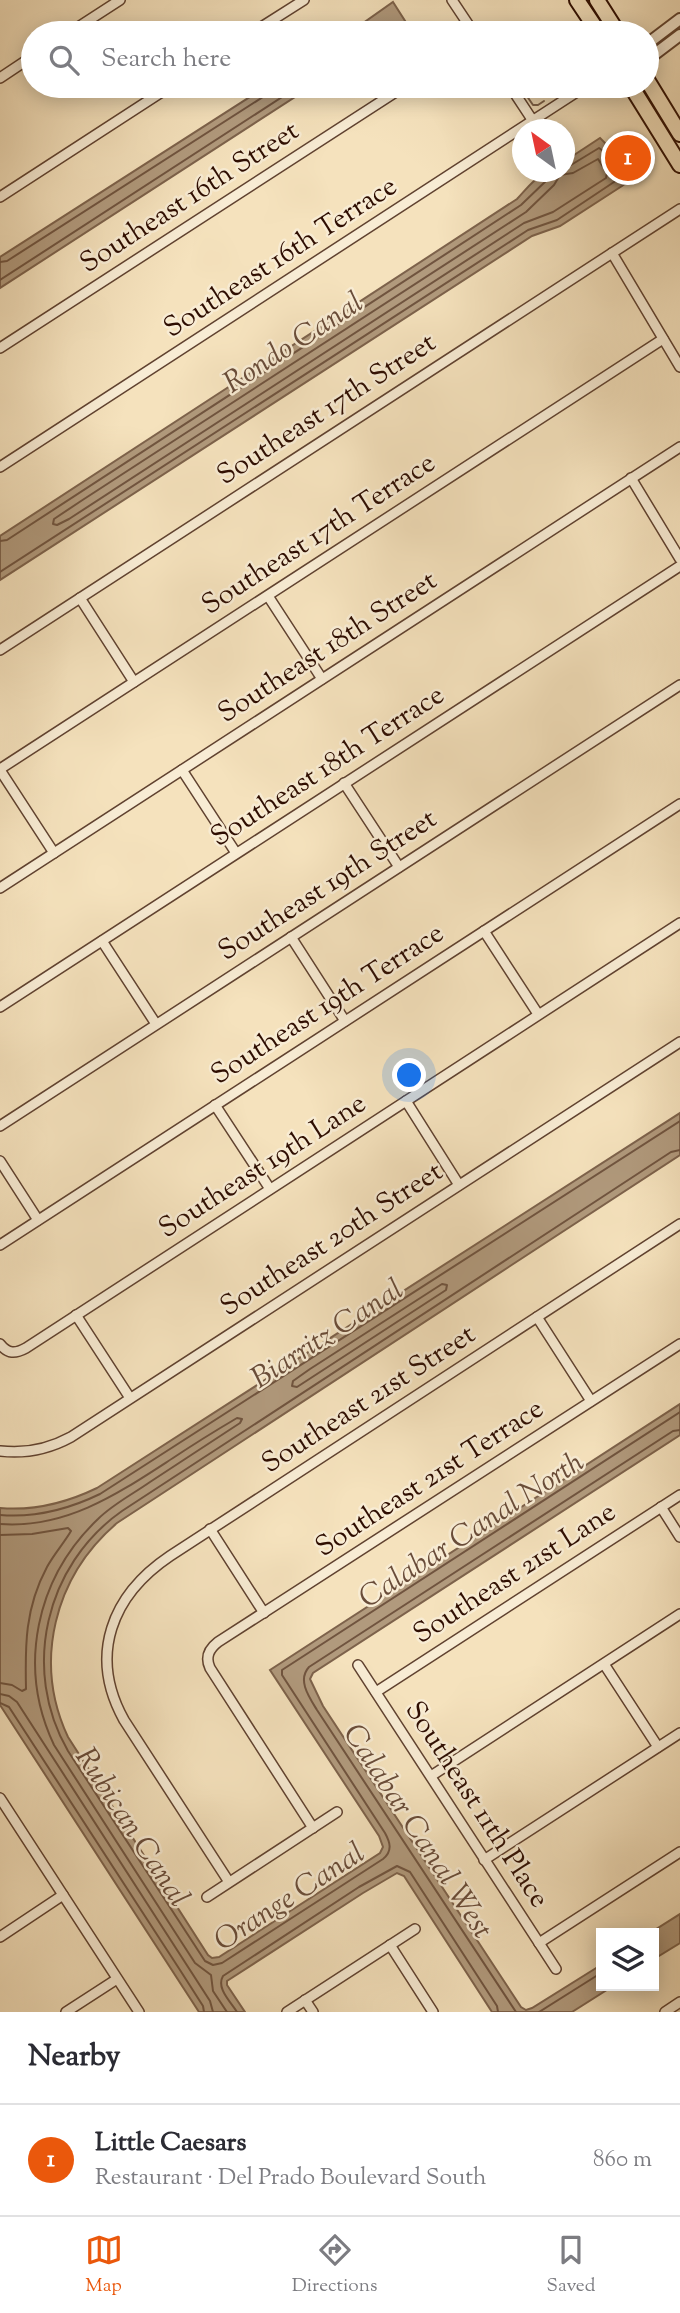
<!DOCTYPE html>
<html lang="en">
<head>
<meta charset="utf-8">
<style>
	body { margin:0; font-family:"Sorts Mill Goudy",serif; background:#f7f7f7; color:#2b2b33 }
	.controls { position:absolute; right:21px; bottom:21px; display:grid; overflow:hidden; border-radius:0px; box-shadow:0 4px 18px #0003 }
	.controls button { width:63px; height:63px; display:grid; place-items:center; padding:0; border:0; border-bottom:2px solid #e1e1e2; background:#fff; color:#2b2b33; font:35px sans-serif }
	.compass { position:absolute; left:512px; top:119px; width:63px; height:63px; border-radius:50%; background:#fff; box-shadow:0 4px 18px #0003; rotate:327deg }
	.you { position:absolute; left:410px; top:1076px; width:24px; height:24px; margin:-18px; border:5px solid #fff; border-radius:50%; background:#1a73e8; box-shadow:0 0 0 10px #1a73e833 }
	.badge { display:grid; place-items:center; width:46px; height:46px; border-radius:50%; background:#ea580c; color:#fff; font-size:23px; font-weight:700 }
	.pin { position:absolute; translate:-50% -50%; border:4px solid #fff; box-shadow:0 2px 7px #0006 }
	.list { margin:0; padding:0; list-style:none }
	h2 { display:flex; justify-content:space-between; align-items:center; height:91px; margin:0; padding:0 28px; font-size:30px }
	h2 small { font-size:23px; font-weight:400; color:#7c7c81 }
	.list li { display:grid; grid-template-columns:46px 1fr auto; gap:21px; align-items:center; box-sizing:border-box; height:112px; padding:0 28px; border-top:2px solid #e1e1e2 }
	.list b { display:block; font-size:26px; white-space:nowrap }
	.list p { margin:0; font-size:23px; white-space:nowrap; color:#7c7c81 }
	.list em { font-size:23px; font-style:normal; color:#7c7c81 }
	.icon { flex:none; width:38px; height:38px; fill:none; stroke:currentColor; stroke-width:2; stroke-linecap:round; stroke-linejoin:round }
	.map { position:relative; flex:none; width:680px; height:2012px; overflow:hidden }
	.search { position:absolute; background:#fff; box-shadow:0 4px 18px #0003; left:21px; right:21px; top:21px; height:77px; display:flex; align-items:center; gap:18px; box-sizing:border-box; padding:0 24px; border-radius:38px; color:#7c7c81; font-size:26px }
	.sheet { height:203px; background:#fff }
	nav { display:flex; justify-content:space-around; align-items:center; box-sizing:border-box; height:98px; border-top:2px solid #e1e1e2; background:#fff; font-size:19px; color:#7c7c81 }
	nav a { display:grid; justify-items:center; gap:4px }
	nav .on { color:#ea580c }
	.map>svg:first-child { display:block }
</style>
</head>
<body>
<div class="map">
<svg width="680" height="2012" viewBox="0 0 680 2012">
	<rect width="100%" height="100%" fill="#f5e2bd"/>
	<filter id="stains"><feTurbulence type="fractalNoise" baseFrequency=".00286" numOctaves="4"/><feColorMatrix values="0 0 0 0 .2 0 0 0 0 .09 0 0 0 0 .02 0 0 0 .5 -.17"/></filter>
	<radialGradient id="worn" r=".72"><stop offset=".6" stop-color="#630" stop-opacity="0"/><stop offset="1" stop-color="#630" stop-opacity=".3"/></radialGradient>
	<!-- water -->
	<g fill="#b19a7d" stroke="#7d624b" stroke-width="2">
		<path d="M393,2L407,24L393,33H349Z"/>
		<path d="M267,86H312L0,288V257Z"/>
		<path d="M600,138L611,149L630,180L622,186L560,226L532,236L0,580V536L517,199C535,180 537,172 564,172L565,161Z"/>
		<path d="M680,1113V1155L117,1523C54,1577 33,1662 68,1737L208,1955L212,1958L219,1957L380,1853L383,1847L379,1836L270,1670L680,1404V1435L313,1673L310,1679L323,1706L521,2007L526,2010L532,2008L601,1965V1986H613L572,2012H492L404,1876L397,1873L363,1893L227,1981V1985L245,2012H199L0,1705V1508C34,1511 66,1503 97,1488Z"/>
		<path d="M680,1914V1943L654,1959V1933H650Z"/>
	</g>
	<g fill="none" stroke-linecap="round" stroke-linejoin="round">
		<!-- shore -->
		<g stroke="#70543f" stroke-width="2">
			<path d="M598,159L607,173L606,178L553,212L524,223L69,519L57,525L53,524L54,519L81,501L526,212L554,185L560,175L573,173Z"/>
			<path d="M0,262L7,261L266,95L269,86"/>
			<path d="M0,280L299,86"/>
			<path d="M0,541L7,540L521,205L548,179L550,172"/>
			<path d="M0,572L528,230L557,220L620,178L606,153L599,148L571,165L564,166"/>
			<path d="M680,1150L671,1152L122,1511C45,1565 21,1670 68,1751L205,1961L213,1965L222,1963L383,1859C393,1851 390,1842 385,1833L282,1675V1670L680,1412"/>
			<path d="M442,1284L447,1285L446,1290L297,1387L292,1386L293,1381L310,1369Z"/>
			<path d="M0,1515C35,1518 69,1509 100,1494L680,1121"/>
			<path d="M0,1524C67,1529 119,1493 173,1458C194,1444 215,1431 237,1418L242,1419L240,1423C210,1443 180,1462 150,1482C133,1494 113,1504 98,1519C36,1578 17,1667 54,1745L195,1963L211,1975L213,1991L227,2012"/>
			<path d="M0,1535L32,1534L68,1528L71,1531C64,1543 54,1554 47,1567C25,1608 25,1645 26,1689L22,1691L12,1685L0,1683"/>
			<path d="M0,1694L9,1696L17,1702L210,2001L213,2012"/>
			<path d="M0,1703L9,1707L180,1970L203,2006L204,2012"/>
			<path d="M237,2012C230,2001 216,1988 223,1976L359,1887L397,1866L410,1872L497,2006L498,2012"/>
			<path d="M516,2012L317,1710C309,1697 297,1680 309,1667L673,1431L680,1430"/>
			<path d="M539,2012L601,1973"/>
		</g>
		<!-- stream -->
		<g stroke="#7d624b" stroke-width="2">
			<path d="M520,86L533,105H538L544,101"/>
			<path d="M561,90L568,86"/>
		</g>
		<!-- minor casing -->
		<g stroke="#604230" stroke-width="12">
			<g id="minor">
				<path d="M452,0L474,33"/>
				<path d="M69,33L120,0"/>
				<path d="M252,33L304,0"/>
				<path d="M0,78L33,56"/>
				<path d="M510,86L533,121"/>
				<path d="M0,197L171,86"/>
				<path d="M612,253L680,367"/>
				<path d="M0,348L405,86"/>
				<path d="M0,467L586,86"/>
				<path d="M631,478L680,559"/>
				<path d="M268,596L322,679"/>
				<path d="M80,598L134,682"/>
				<path d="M0,650L680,209"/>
				<path d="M0,769L663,339"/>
				<path d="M0,770L54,853"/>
				<path d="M182,770L236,853"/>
				<path d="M344,783L399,867"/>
				<path d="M0,888L680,447"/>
				<path d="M484,931L538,1014"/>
				<path d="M291,937L345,1021"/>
				<path d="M102,941L156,1024"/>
				<path d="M0,1007L680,566"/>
				<path d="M406,1101L459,1185"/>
				<path d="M215,1105L270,1189"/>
				<path d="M0,1126L680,685"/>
				<path d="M0,1161L38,1220"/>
				<path d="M0,1245L680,804"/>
				<path d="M76,1315L130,1398"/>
				<path d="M537,1317L591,1401"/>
				<path d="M0,1344C8,1354 15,1354 26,1348L680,923"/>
				<path d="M0,1451C25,1454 49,1449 71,1437L680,1042"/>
				<path d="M661,1507L680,1537"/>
				<path d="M210,1529L264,1613"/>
				<path d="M604,1664L658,1747"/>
				<path d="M358,1665L556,1969"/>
				<path d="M376,1692L680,1495"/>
				<path d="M431,1776L680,1614"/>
				<path d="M0,1798L139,2012"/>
				<path d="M313,1828L210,1668C205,1657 209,1649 218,1642L680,1344"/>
				<path d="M484,1860L680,1733"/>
				<path d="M229,1882L124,1720C88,1655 112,1595 170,1556L680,1224"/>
				<path d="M207,1897L337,1812"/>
				<path d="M0,1937L63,1895"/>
				<path d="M539,1943L680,1852"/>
				<path d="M390,1945L433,2012"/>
				<path d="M305,2000L313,2012"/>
				<path d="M66,2012L117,1979"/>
				<path d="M287,2012L415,1929"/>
				<path d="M665,2012L680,2002"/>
			</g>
		</g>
		<!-- tertiary casing -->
		<g stroke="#604230" stroke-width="14">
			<g id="tertiary">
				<path d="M647,44L680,19"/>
				<path d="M647,60L680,35"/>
			</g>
		</g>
		<!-- primary casing -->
		<g stroke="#2e0d01" stroke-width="18">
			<g id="primary">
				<path d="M577,0L599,33"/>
				<path d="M597,0L618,33"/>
				<path d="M647,80L680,134"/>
				<path d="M631,86L680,165"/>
			</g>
		</g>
		<!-- minor -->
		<use href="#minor" stroke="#f8ecd4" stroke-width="9"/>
		<!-- tertiary -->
		<use href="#tertiary" stroke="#f8ecd4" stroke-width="10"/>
		<!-- primary -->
		<use href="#primary" stroke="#f5e2bd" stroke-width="14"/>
	</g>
	<g text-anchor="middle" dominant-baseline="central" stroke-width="5" stroke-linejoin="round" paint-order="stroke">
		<!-- street labels -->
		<g font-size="28" fill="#2e0d01" stroke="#f8ecd4">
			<text transform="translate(190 198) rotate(-33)">Southeast 16th Street</text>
			<text transform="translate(281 258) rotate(-33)">Southeast 16th Terrace</text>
			<text transform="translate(327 410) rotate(-33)">Southeast 17th Street</text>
			<text transform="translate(319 535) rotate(-33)">Southeast 17th Terrace</text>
			<text transform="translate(328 648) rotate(-33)">Southeast 18th Street</text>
			<text transform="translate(328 767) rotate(-33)">Southeast 18th Terrace</text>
			<text transform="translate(328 886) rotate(-33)">Southeast 19th Street</text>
			<text transform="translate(328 1005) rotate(-33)">Southeast 19th Terrace</text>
			<text transform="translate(263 1167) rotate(-33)">Southeast 19th Lane</text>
			<text transform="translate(332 1240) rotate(-33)">Southeast 20th Street</text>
			<text transform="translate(369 1400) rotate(-33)">Southeast 21st Street</text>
			<text transform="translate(430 1479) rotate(-33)">Southeast 21st Terrace</text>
			<text transform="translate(515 1574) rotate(-33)">Southeast 21st Lane</text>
			<text transform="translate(476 1805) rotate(57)">Southeast 11th Place</text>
		</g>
		<!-- water labels -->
		<g font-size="30" font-style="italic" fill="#694c39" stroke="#f8ecd4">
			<text transform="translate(294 344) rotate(-33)">Rondo Canal</text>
			<text transform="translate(328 1335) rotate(-33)">Biarritz Canal</text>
			<text transform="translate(472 1531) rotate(-33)">Calabar Canal North</text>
			<text transform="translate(131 1828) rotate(57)">Rubican Canal</text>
			<text transform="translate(417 1832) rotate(57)">Calabar Canal West</text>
			<text transform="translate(290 1898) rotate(-33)">Orange Canal</text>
		</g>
	</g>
	<rect width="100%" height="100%" filter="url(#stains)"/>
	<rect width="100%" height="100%" fill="url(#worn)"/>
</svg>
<div class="controls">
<button><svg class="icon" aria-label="layers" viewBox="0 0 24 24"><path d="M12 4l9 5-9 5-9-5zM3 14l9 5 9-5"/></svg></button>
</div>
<svg class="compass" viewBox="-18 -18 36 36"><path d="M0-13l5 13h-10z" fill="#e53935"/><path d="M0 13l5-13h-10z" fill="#7c7c81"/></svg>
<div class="you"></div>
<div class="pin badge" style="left:628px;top:158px">1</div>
<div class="search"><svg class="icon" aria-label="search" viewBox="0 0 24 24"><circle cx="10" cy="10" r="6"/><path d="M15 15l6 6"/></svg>Search here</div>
</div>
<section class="sheet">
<h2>Nearby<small></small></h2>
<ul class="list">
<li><span class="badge">1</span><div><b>Little Caesars</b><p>Restaurant · Del Prado Boulevard South</p></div><em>860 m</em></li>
</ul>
</section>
<nav>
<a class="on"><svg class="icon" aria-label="map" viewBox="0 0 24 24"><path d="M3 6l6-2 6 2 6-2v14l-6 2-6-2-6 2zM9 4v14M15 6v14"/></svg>Map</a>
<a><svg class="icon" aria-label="directions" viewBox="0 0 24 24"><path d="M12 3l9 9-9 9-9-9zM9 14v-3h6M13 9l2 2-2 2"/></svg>Directions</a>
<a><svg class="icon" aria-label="saved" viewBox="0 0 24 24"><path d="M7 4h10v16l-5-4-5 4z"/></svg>Saved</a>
</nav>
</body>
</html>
